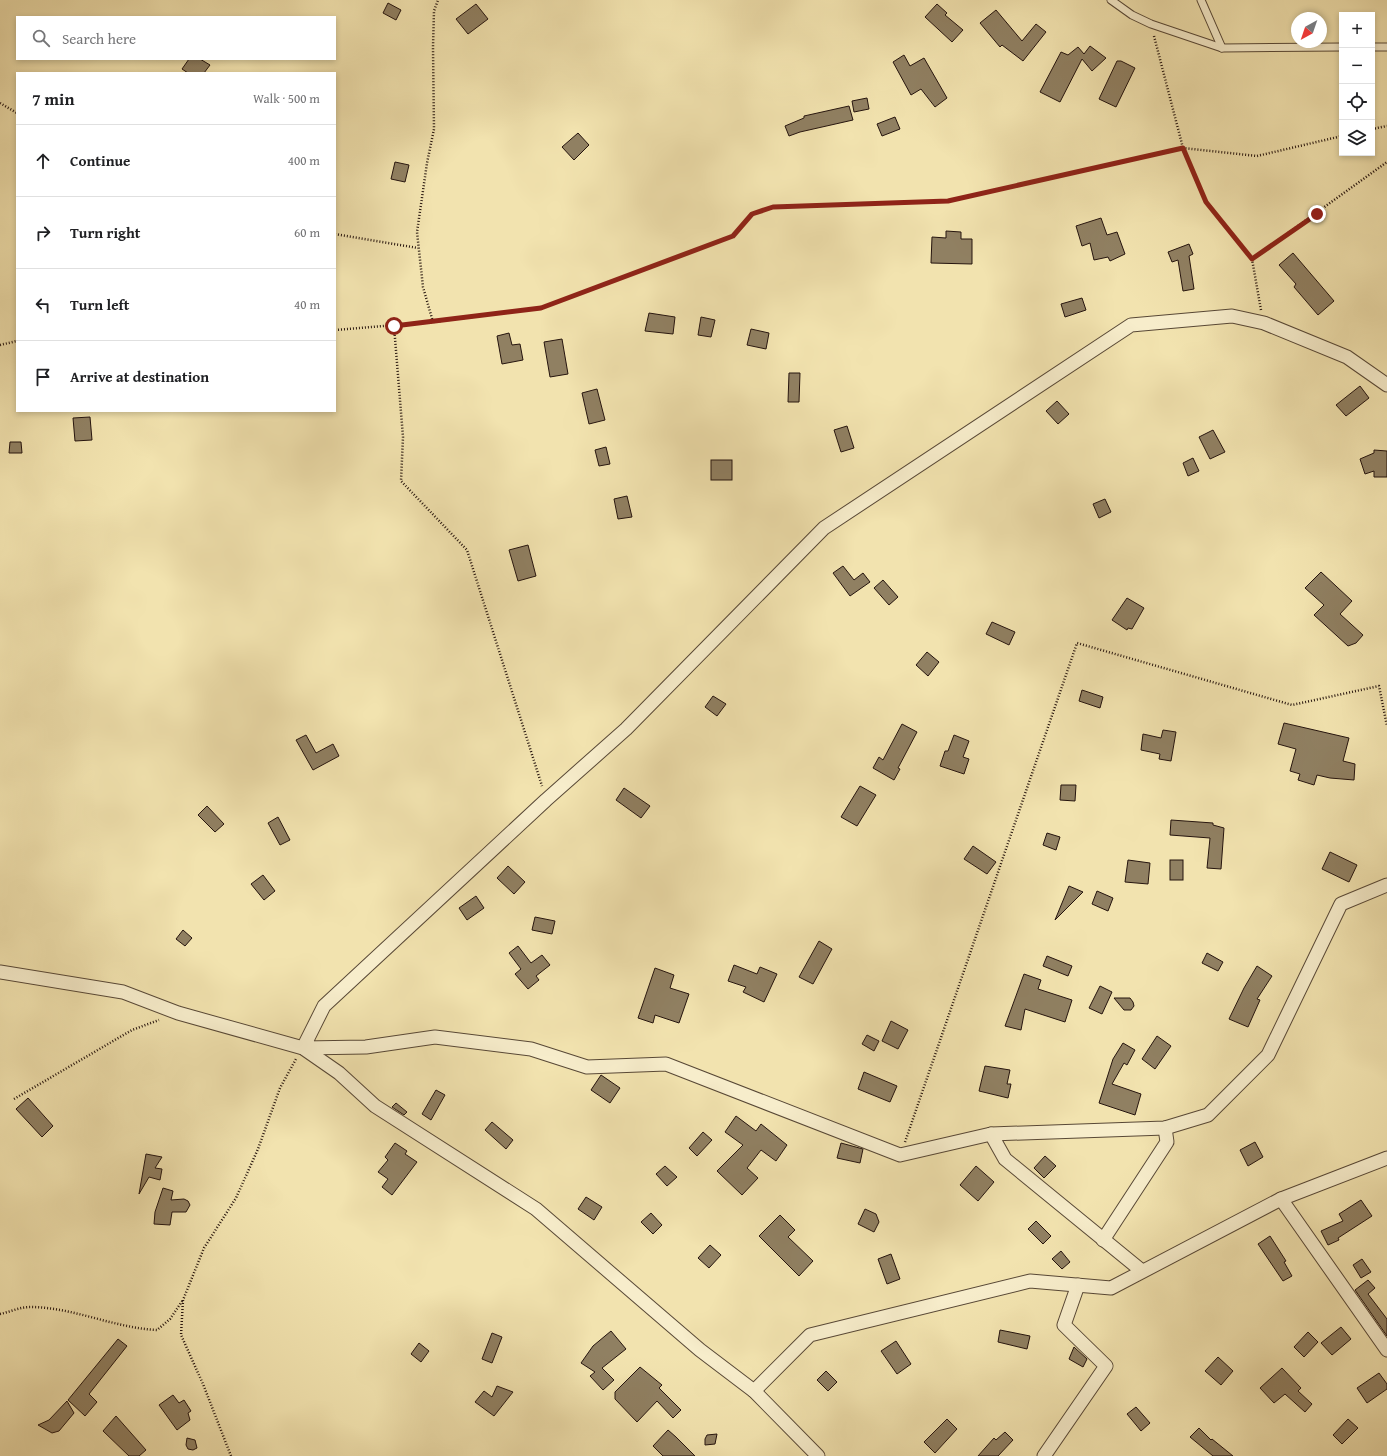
<!DOCTYPE html>
<html lang="en">
<head>
<meta charset="utf-8">
<style>
	body { margin:0; font-family:"Gentium Book Plus",serif; background:#f2f2f2; color:#202124 }
	.controls { position:absolute; right:12px; top:12px; display:grid; overflow:hidden; border-radius:0px; box-shadow:0 2px 6px #0003 }
	.controls button { width:36px; height:36px; display:grid; place-items:center; padding:0; border:0; border-bottom:1px solid #e0e0e0; background:#fff; color:#202124; font:20px sans-serif }
	.compass { position:absolute; left:1291px; top:12px; width:36px; height:36px; border-radius:50%; background:#fff; box-shadow:0 2px 6px #0003; rotate:220deg }
	.stop { position:absolute; width:12px; height:12px; margin:-9px; border:3px solid #8f2418; border-radius:50%; background:#fff }
	.stop.end { background:#8f2418; border-color:#fff; box-shadow:0 1px 4px #0008 }
	.list { margin:0; padding:0; list-style:none }
	h2 { display:flex; justify-content:space-between; align-items:center; height:52px; margin:0; padding:0 16px; font-size:17px }
	h2 small { font-size:13px; font-weight:400; color:#757577 }
	.list li { display:grid; grid-template-columns:26px 1fr auto; gap:12px; align-items:center; box-sizing:border-box; height:72px; padding:0 16px; border-top:1px solid #e0e0e0 }
	.list b { display:block; font-size:15px; white-space:nowrap }
	.list em { font-size:13px; font-style:normal; color:#757577 }
	.icon { flex:none; width:22px; height:22px; fill:none; stroke:currentColor; stroke-width:2; stroke-linecap:round; stroke-linejoin:round }
	.map { position:relative; flex:none; width:1387px; height:1456px; overflow:hidden }
	.search { position:absolute; background:#fff; box-shadow:0 2px 6px #0003; left:16px; top:16px; width:320px; height:44px; display:flex; align-items:center; gap:10px; box-sizing:border-box; padding:0 14px; border-radius:0px; color:#757577; font-size:15px }
	.panel { position:absolute; background:#fff; box-shadow:0 2px 6px #0003; left:16px; top:72px; width:320px; height:340px; border-radius:0px }
	.map>svg:first-child { display:block }
</style>
</head>
<body>
<div class="map">
<svg width="1387" height="1456" viewBox="0 0 1387 1456">
	<rect width="100%" height="100%" fill="#f2e3af"/>
	<filter id="stains"><feTurbulence type="fractalNoise" baseFrequency=".005" numOctaves="4"/><feColorMatrix values="0 0 0 0 .2 0 0 0 0 .09 0 0 0 0 .02 0 0 0 .5 -.17"/></filter>
	<radialGradient id="worn" r=".72"><stop offset=".6" stop-color="#630" stop-opacity="0"/><stop offset="1" stop-color="#630" stop-opacity=".3"/></radialGradient>
	<!-- building -->
	<g fill="#908062" stroke="#25140e">
		<path d="M388,3L401,10L396,20L383,13Z"/>
		<path d="M476,4L488,19L468,34L456,19Z"/>
		<path d="M937,4L947,13L945,15L963,30L952,42L925,17Z"/>
		<path d="M996,10L1022,41L1036,24L1046,32L1023,61L1002,45L1000,47L980,23Z"/>
		<path d="M1090,46L1106,58L1092,71L1082,59L1060,102L1040,92L1061,52L1068,55L1078,47L1084,54Z"/>
		<path d="M904,55L910,66L924,58L947,98L935,107L921,89L911,95L893,62Z"/>
		<path d="M189,59H200L210,65L204,73H188L182,69Z"/>
		<path d="M1117,61H1121L1135,68L1116,107L1099,99Z"/>
		<path d="M867,98L869,109L854,112L852,101Z"/>
		<path d="M849,106L853,120L800,132L789,136L785,126L804,118V116Z"/>
		<path d="M895,117L900,129L882,136L877,124Z"/>
		<path d="M578,133L589,145L574,160L562,147Z"/>
		<path d="M395,162L409,165L405,182L391,179Z"/>
		<path d="M1101,218L1107,235L1117,232L1125,254L1110,261L1108,257L1094,260L1090,243L1082,246L1076,226Z"/>
		<path d="M946,231L961,232V239H972V264L931,263L932,237L946,238Z"/>
		<path d="M1189,244L1193,254L1189,256L1194,289L1183,291L1178,260L1172,262L1168,252Z"/>
		<path d="M1293,253L1334,301L1318,315L1294,287L1296,284L1279,265Z"/>
		<path d="M1082,298L1086,310L1065,317L1061,304Z"/>
		<path d="M649,313L675,317L673,334L645,331Z"/>
		<path d="M701,317L715,320L711,337L698,335Z"/>
		<path d="M751,329L769,333L766,349L747,345Z"/>
		<path d="M509,333L512,345L520,344L523,360L502,364L497,336Z"/>
		<path d="M562,339L568,374L550,377L544,342Z"/>
		<path d="M789,373H800L799,402H788Z"/>
		<path d="M1360,386L1369,398L1346,416L1336,405Z"/>
		<path d="M597,389L605,420L589,424L582,393Z"/>
		<path d="M1057,401L1069,414L1058,424L1046,411Z"/>
		<path d="M90,417L92,440L75,441L73,418Z"/>
		<path d="M847,426L854,448L841,452L834,430Z"/>
		<path d="M1213,430L1225,452L1210,459L1199,437Z"/>
		<path d="M10,442H21L22,453H9Z"/>
		<path d="M606,447L610,464L599,466L595,450Z"/>
		<path d="M1374,450L1387,451V477H1374V471L1365,474L1360,459L1374,453Z"/>
		<path d="M1193,458L1199,471L1188,476L1183,463Z"/>
		<rect x="711" y="460" width="21" height="20"/>
		<path d="M627,496L632,517L618,519L614,499Z"/>
		<path d="M1105,499L1111,512L1099,518L1093,504Z"/>
		<path d="M528,545L536,576L518,581L509,550Z"/>
		<path d="M843,566L854,580L863,573L870,582L850,596L833,573Z"/>
		<path d="M1321,572L1352,601L1340,614L1363,635L1356,643L1348,646L1314,615L1324,605L1305,588Z"/>
		<path d="M883,580L898,597L889,605L874,588Z"/>
		<path d="M1127,598L1144,608L1132,629L1128,628L1127,630L1112,620Z"/>
		<path d="M992,622L1015,632L1009,645L986,634Z"/>
		<path d="M927,652L939,662L928,676L916,665Z"/>
		<path d="M1082,690L1103,697L1100,708L1079,701Z"/>
		<path d="M713,696L726,704L717,716L705,707Z"/>
		<path d="M1284,723L1349,738L1343,761L1355,764L1354,780L1330,778L1317,775L1314,785L1298,780L1300,774L1290,771L1296,749L1278,744Z"/>
		<path d="M902,724L917,732L898,768L900,769L894,780L873,768L879,757L883,760Z"/>
		<path d="M1163,730L1176,732L1171,761L1159,759L1160,754L1141,750L1143,734L1161,738Z"/>
		<path d="M306,735L316,753L333,744L339,756L313,770L296,740Z"/>
		<path d="M954,735L969,741L963,757L969,759L964,774L940,766L945,751H948Z"/>
		<path d="M1061,785H1076L1075,801L1060,800Z"/>
		<path d="M860,786L876,795L857,826L841,817Z"/>
		<path d="M624,788L650,806L641,818L616,800Z"/>
		<path d="M207,806L224,824L215,832L198,815Z"/>
		<path d="M278,817L290,840L280,845L268,823Z"/>
		<path d="M1171,820L1213,823V825L1224,828L1221,869L1207,868L1210,838L1170,835Z"/>
		<path d="M1047,833L1060,837L1056,850L1043,845Z"/>
		<path d="M973,846L996,862L987,874L964,859Z"/>
		<path d="M1330,852L1357,865L1349,882L1322,869Z"/>
		<path d="M1128,860L1150,863L1148,884L1125,882Z"/>
		<rect x="1170" y="860" width="13" height="20"/>
		<path d="M508,866L525,882L514,894L497,878Z"/>
		<path d="M263,875L275,891L264,900L251,884Z"/>
		<path d="M1069,886L1083,892L1055,920Z"/>
		<path d="M1097,891L1113,898L1108,911L1092,904Z"/>
		<path d="M476,896L484,908L467,920L459,908Z"/>
		<path d="M535,917L555,921L552,934L532,930Z"/>
		<path d="M183,930L192,938L185,946L176,939Z"/>
		<path d="M819,941L832,949L813,984L799,977Z"/>
		<path d="M518,946L531,963L542,955L550,965L536,976L539,980L528,989L515,974L521,969L509,953Z"/>
		<path d="M1207,953L1223,962L1218,971L1202,963Z"/>
		<path d="M1047,956L1072,966L1068,976L1043,966Z"/>
		<path d="M734,965L757,974L760,967L777,974L764,1002L743,992L746,987L728,981Z"/>
		<path d="M1257,966L1272,976L1257,999L1260,1000L1248,1027L1229,1019L1244,988Z"/>
		<path d="M655,968L674,975L670,988L689,994L679,1023L655,1015L653,1023L638,1018Z"/>
		<path d="M1024,974L1041,980L1038,989L1072,1000L1065,1022L1025,1009L1021,1030L1005,1026Z"/>
		<path d="M1100,986L1112,992L1102,1014L1089,1008Z"/>
		<path d="M1114,998H1130L1133,1002L1134,1006L1131,1010H1124Z"/>
		<path d="M891,1021L908,1030L898,1049L882,1041Z"/>
		<path d="M867,1035L879,1041L874,1051L862,1044Z"/>
		<path d="M1157,1036L1171,1046L1155,1069L1142,1059Z"/>
		<path d="M1123,1043L1135,1050L1127,1065L1124,1063L1112,1084L1141,1094L1135,1115L1099,1103L1113,1059Z"/>
		<path d="M985,1066L1010,1070L1007,1084H1011L1008,1098L979,1091Z"/>
		<path d="M864,1072L897,1086L890,1102L858,1089Z"/>
		<path d="M601,1075L620,1088L610,1103L591,1090Z"/>
		<path d="M436,1090L445,1095L431,1120L422,1114Z"/>
		<path d="M28,1098L53,1126L42,1137L16,1109Z"/>
		<path d="M396,1103L407,1112L404,1115L392,1107Z"/>
		<path d="M736,1116L756,1131L761,1124L787,1145L776,1161L761,1150L747,1168L758,1178L742,1195L717,1171L743,1145L725,1132Z"/>
		<path d="M492,1122L513,1140L506,1149L485,1130Z"/>
		<path d="M703,1132L712,1140L697,1156L689,1148Z"/>
		<path d="M1255,1142L1263,1157L1248,1166L1240,1150Z"/>
		<path d="M395,1143L407,1151L405,1154L417,1162L392,1195L382,1187L388,1179L378,1172L388,1160L385,1157Z"/>
		<path d="M841,1143L863,1149L860,1163L837,1158Z"/>
		<path d="M146,1154L162,1157L155,1168L162,1169L160,1180L149,1177L139,1194Z"/>
		<path d="M1045,1156L1056,1166L1044,1178L1034,1168Z"/>
		<path d="M665,1166L677,1177L667,1186L656,1174Z"/>
		<path d="M976,1166L994,1182L978,1201L960,1185Z"/>
		<path d="M163,1188L173,1191L171,1200L184,1199L188,1201L190,1205L186,1212H172L170,1225L154,1224L155,1212Z"/>
		<path d="M586,1197L602,1207L594,1220L578,1209Z"/>
		<path d="M1361,1200L1372,1216L1338,1238L1339,1240L1328,1245L1321,1231L1343,1221L1339,1214Z"/>
		<path d="M865,1209L876,1214L879,1222L874,1232L858,1224Z"/>
		<path d="M651,1213L662,1225L653,1234L641,1222Z"/>
		<path d="M780,1215L795,1230L788,1237L813,1261L799,1276L759,1236Z"/>
		<path d="M1036,1221L1051,1236L1043,1244L1028,1229Z"/>
		<path d="M1270,1236L1286,1261L1284,1262L1292,1276L1283,1281L1258,1244Z"/>
		<path d="M710,1245L721,1255L709,1268L698,1258Z"/>
		<path d="M1061,1251L1070,1262L1062,1269L1052,1259Z"/>
		<path d="M891,1254L900,1279L887,1284L878,1259Z"/>
		<path d="M1362,1259L1371,1272L1361,1278L1353,1265Z"/>
		<path d="M1368,1280L1375,1288L1368,1294L1387,1319V1336L1355,1290Z"/>
		<path d="M1341,1327L1351,1339L1332,1355L1321,1343Z"/>
		<path d="M1000,1330L1030,1336L1027,1349L998,1342Z"/>
		<path d="M611,1331L626,1349L602,1368L614,1380L603,1390L590,1376L595,1372L581,1363L593,1346Z"/>
		<path d="M1308,1332L1318,1342L1304,1357L1294,1347Z"/>
		<path d="M492,1333L502,1337L492,1363L482,1359Z"/>
		<path d="M118,1339L127,1346L89,1394L97,1402L85,1416L68,1400Z"/>
		<path d="M896,1341L911,1364L897,1374L881,1351Z"/>
		<path d="M419,1343L429,1351L421,1362L411,1354Z"/>
		<path d="M1074,1347L1087,1359L1083,1367L1069,1359Z"/>
		<path d="M1218,1357L1233,1371L1221,1385L1205,1371Z"/>
		<path d="M640,1367L662,1385L659,1388L681,1410L673,1418L657,1401L637,1422L615,1399V1392Z"/>
		<path d="M1282,1368L1301,1388L1298,1391L1312,1404L1305,1412L1285,1394L1274,1403L1260,1388Z"/>
		<path d="M826,1371L837,1382L828,1391L817,1380Z"/>
		<path d="M1379,1373L1387,1384V1389L1367,1403L1357,1388Z"/>
		<path d="M497,1386L513,1392L494,1416L475,1402L484,1391L492,1397Z"/>
		<path d="M173,1395L179,1403L184,1400L191,1411L188,1413L190,1420L177,1430L159,1405Z"/>
		<path d="M67,1401L74,1413L59,1431L52,1433L38,1425L49,1420Z"/>
		<path d="M1136,1407L1150,1423L1141,1431L1127,1414Z"/>
		<path d="M116,1416L146,1450L139,1456H129L103,1431Z"/>
		<path d="M947,1419L957,1429L935,1453L924,1442Z"/>
		<path d="M1348,1419L1358,1428L1342,1444L1333,1435Z"/>
		<path d="M1199,1428L1211,1440L1212,1439L1233,1456H1213L1190,1437Z"/>
		<path d="M668,1430L676,1437L695,1456H663L653,1446Z"/>
		<path d="M1005,1432L1013,1440L998,1456H978L994,1438L996,1440Z"/>
		<path d="M717,1434L715,1444L705,1445V1439L707,1435Z"/>
		<path d="M187,1438L195,1440L197,1448L193,1450L188,1449L186,1445Z"/>
	</g>
	<g fill="none" stroke-linecap="round" stroke-linejoin="round">
		<!-- service casing -->
		<g stroke="#584836" stroke-width="9">
			<g id="service">
				<path d="M1111,0L1132,15L1151,24L1222,48L1342,47"/>
				<path d="M1201,0L1222,48"/>
				<path d="M1372,47H1387"/>
			</g>
		</g>
		<!-- minor casing -->
		<g stroke="#584836" stroke-width="15">
			<g id="minor">
				<path d="M1387,385L1347,357L1264,323L1232,316L1131,325L824,528L626,729L546,800L324,1006L303,1048L366,1047L435,1037L531,1049L587,1067L666,1064L900,1155L991,1134L1165,1128L1208,1115L1268,1055L1341,904L1387,885"/>
				<path d="M0,972L123,992L178,1013L303,1048L339,1073L375,1106L536,1209L700,1350L754,1391L818,1456"/>
				<path d="M991,1134L1005,1159L1142,1271"/>
				<path d="M1281,1199L1387,1350"/>
				<path d="M1103,1240L1167,1142L1165,1128"/>
				<path d="M754,1391L810,1335L1030,1281L1111,1288L1281,1199L1387,1158"/>
				<path d="M1044,1456L1106,1366L1064,1325L1078,1285"/>
			</g>
		</g>
		<!-- path -->
		<g stroke="#25140e" stroke-width="2.5" stroke-dasharray="1 2" stroke-linecap="butt">
			<path d="M1154,36L1183,148L1206,201L1252,259"/>
			<path d="M0,103L17,113"/>
			<path d="M1372,129L1387,126"/>
			<path d="M335,234L418,248"/>
			<path d="M1261,310L1252,259L1387,162"/>
			<path d="M433,322L423,287L417,232L427,163L434,129L433,47L434,11L438,0"/>
			<path d="M394,326L403,437L401,481L467,550L542,786"/>
			<path d="M335,330L433,322L541,308L733,236L752,214L773,207L948,201L1183,148L1257,156L1342,136"/>
			<path d="M0,345L17,341"/>
			<path d="M14,1099L132,1030L159,1020"/>
			<path d="M905,1142L1077,643L1292,705L1379,686L1387,726"/>
			<path d="M0,1314C10,1312 20,1307 30,1307C73,1307 114,1328 157,1330L170,1319L183,1300"/>
			<path d="M231,1456L203,1384L181,1335L183,1300L204,1248L236,1198L258,1149L280,1088L296,1059"/>
		</g>
		<!-- service -->
		<use href="#service" stroke="#f7edcb" stroke-width="7"/>
		<!-- minor -->
		<use href="#minor" stroke="#f7edcb" stroke-width="13"/>
	</g>
	<g fill="none" stroke-linecap="round" stroke-linejoin="round">
		<!-- route -->
		<path stroke="#8f2418" stroke-width="5" d="M394,326L541,308L733,236L752,214L773,207L948,201L1183,148L1206,202L1252,259L1317,214"/>
	</g>
	<rect width="100%" height="100%" filter="url(#stains)"/>
	<rect width="100%" height="100%" fill="url(#worn)"/>
</svg>
<div class="controls">
<button>+</button>
<button>−</button>
<button><svg class="icon" aria-label="locate" viewBox="0 0 24 24"><circle cx="12" cy="12" r="6"/><path d="M12 2v4M12 18v4M2 12h4M18 12h4"/></svg></button>
<button><svg class="icon" aria-label="layers" viewBox="0 0 24 24"><path d="M12 4l9 5-9 5-9-5zM3 14l9 5 9-5"/></svg></button>
</div>
<svg class="compass" viewBox="-18 -18 36 36"><path d="M0-13l5 13h-10z" fill="#e53935"/><path d="M0 13l5-13h-10z" fill="#757577"/></svg>
<div class="stop" style="left:394px;top:326px"></div>
<div class="stop end" style="left:1317px;top:214px"></div>
<div class="search"><svg class="icon" aria-label="search" viewBox="0 0 24 24"><circle cx="10" cy="10" r="6"/><path d="M15 15l6 6"/></svg>Search here</div>
<section class="panel">
<h2>7 min<small>Walk · 500 m</small></h2>
<ul class="list">
<li><svg class="icon" aria-label="ahead" viewBox="0 0 24 24"><path d="M12 20V5M6 11l6-6 6 6"/></svg><div><b>Continue</b></div><em>400 m</em></li>
<li><svg class="icon" aria-label="right" viewBox="0 0 24 24"><path d="M7 20v-9h11M14 6l5 5-5 5"/></svg><div><b>Turn right</b></div><em>60 m</em></li>
<li><svg class="icon" aria-label="left" viewBox="0 0 24 24"><path d="M17 20v-9H6M10 6l-5 5 5 5"/></svg><div><b>Turn left</b></div><em>40 m</em></li>
<li><svg class="icon" aria-label="arrive" viewBox="0 0 24 24"><path d="M6 21V4h12l-3 4 3 4H6"/></svg><div><b>Arrive at destination</b></div></li>
</ul>
</section>
</div>
</body>
</html>
